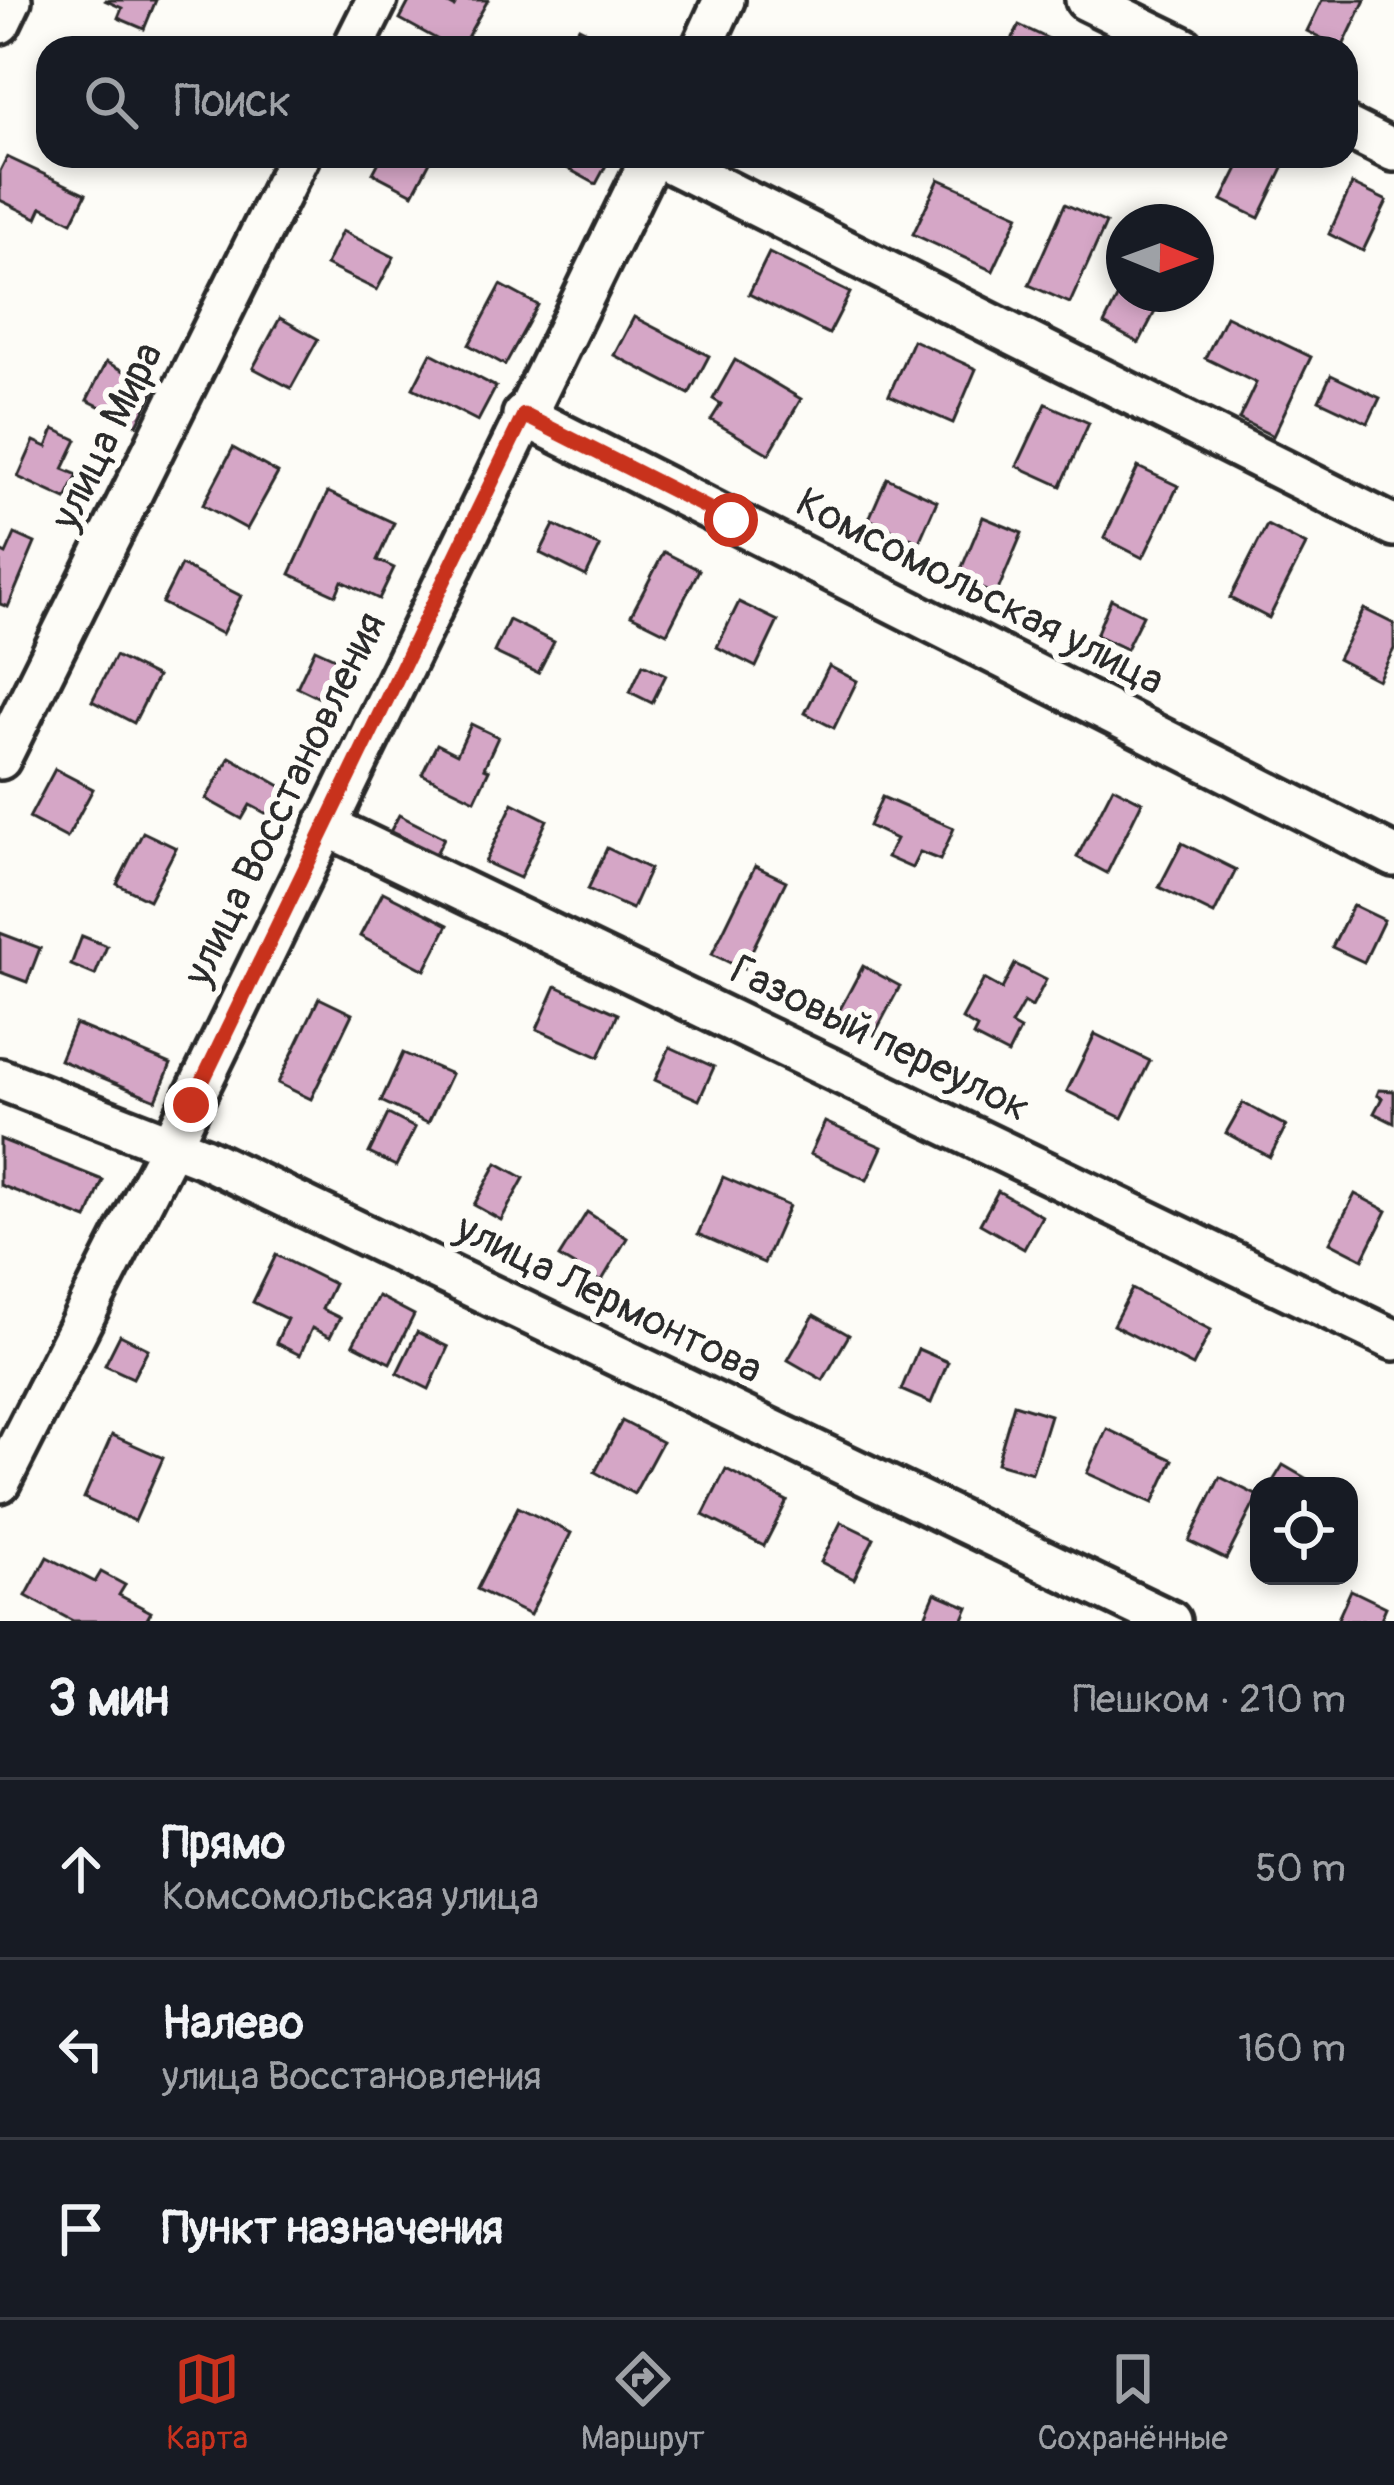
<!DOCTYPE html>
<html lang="ru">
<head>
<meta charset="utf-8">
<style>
	body { margin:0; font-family:Pangolin,sans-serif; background:#242831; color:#f1f3f6 }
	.controls { position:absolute; right:36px; bottom:36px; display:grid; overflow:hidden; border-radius:24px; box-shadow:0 6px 18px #0003 }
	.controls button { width:108px; height:108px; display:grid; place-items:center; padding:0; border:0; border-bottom:3px solid #363941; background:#171b24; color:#f1f3f6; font:60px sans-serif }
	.compass { position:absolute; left:1106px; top:204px; width:108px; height:108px; border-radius:50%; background:#171b24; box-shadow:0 6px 18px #0003; rotate:91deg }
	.stop { position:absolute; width:36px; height:36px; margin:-27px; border:9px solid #c8321e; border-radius:50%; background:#fff }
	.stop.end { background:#c8321e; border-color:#fff; box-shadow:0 3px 12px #0008 }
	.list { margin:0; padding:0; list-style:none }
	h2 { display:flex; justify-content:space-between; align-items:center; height:156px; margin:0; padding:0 48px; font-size:51px }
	h2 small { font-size:39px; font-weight:400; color:#9ea1a6 }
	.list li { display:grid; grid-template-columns:78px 1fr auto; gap:36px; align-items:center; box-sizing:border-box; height:180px; padding:0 48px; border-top:3px solid #363941 }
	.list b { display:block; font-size:45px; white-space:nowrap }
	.list p { margin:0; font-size:39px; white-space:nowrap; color:#9ea1a6 }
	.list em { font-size:39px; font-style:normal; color:#9ea1a6 }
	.icon { flex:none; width:66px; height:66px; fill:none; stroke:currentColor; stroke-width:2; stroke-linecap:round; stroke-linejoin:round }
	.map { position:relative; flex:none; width:1394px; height:1621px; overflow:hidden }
	.search { position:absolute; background:#171b24; box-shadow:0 6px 18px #0003; left:36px; right:36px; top:36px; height:132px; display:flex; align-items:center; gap:30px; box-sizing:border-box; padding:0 42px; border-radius:36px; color:#9ea1a6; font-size:45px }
	.sheet { height:696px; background:#171b24 }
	nav { display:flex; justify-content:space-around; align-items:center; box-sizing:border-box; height:168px; border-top:3px solid #363941; background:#171b24; font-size:33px; color:#9ea1a6 }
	nav a { display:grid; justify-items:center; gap:6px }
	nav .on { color:#c8321e }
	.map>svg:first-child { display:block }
</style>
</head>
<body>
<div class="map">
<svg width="1394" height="1621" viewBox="0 0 1394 1621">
	<rect width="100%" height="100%" fill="#fdfcf7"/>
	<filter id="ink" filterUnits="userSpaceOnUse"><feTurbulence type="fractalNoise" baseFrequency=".00833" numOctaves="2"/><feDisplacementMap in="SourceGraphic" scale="24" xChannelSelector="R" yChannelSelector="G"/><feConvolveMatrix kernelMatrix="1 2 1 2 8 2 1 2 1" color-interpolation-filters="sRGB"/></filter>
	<g filter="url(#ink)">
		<!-- building -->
		<g fill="#d5a6c6" stroke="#2b2b2b" stroke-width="3">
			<path d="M104,0H156L144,29L118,18L122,8Z"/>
			<path d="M410,0H441L454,7L458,0H488L461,48H453L400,19Z"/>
			<path d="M1322,0H1365L1342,48L1307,31Z"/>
			<path d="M1019,25L1053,41L1049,48H1008Z"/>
			<path d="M579,27L621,48H569Z"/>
			<path d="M382,156H433L413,194L373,173Z"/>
			<path d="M557,156H611L596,184L554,161Z"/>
			<path d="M1244,156H1289L1259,218L1222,200Z"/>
			<path d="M7,157L86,194L72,222L42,207L37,218L0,200V171Z"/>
			<path d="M939,179L1019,215L993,271L913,234Z"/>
			<path d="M1352,184L1387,201L1363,251L1329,234Z"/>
			<path d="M1065,204L1106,223L1070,303L1029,285Z"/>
			<path d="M342,231L394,257L377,290L326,265Z"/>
			<path d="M769,253L850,293L829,334L749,294Z"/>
			<path d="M1124,284V294H1164L1139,343L1104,324Z"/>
			<path d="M501,285L538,305L505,365L469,345Z"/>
			<path d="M1226,316L1311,357L1273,436L1239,419L1256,383L1205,358Z"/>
			<path d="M634,317L709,356L689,394L614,355Z"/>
			<path d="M280,318L318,339L291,388L253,368Z"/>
			<path d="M913,340L976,369L953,423L889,395Z"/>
			<path d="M431,353L496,387L478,421L413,388Z"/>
			<path d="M735,360L801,399L769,454L711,420L721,404L713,399Z"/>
			<path d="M106,362L156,387L137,425L87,400Z"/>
			<path d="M1331,375L1380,398L1368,423L1319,400Z"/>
			<path d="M1046,404L1089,423L1061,486L1017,466Z"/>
			<path d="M54,429L77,440L63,469L78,475L66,499L18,477L34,441L47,447Z"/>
			<path d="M233,448L278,473L247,529L203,505Z"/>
			<path d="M1138,467L1178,486L1143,558L1104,538Z"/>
			<path d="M887,478L937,501L919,542L869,519Z"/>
			<path d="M328,492L394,523L377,560L394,568L379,599L342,581L336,595L290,574Z"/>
			<path d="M983,517L1022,533L996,595L957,579Z"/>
			<path d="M554,525L600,547L586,576L540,553Z"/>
			<path d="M1267,525L1306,545L1269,618L1230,598Z"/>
			<path d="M15,534L35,543L8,607L0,604V551L6,554Z"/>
			<path d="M664,552L699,570L667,633L631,615Z"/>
			<path d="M181,565L241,596L222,634L162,603Z"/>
			<path d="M1111,599L1143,615L1126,649L1096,635Z"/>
			<path d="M739,602L778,621L756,667L717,647Z"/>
			<path d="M1364,609L1394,624V649L1378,680L1338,659Z"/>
			<path d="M509,620L554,642L538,673L494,652Z"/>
			<path d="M315,649L350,665L332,704L297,687Z"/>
			<path d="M115,656L157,677L134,723L92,701Z"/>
			<path d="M643,664L666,675L652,703L630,692Z"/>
			<path d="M829,666L857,681L834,728L805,713Z"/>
			<path d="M471,724L498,737L484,768L489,770L475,800L422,774L437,744L457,754Z"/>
			<path d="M230,757L286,789L271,816L250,805L242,819L206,799Z"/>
			<path d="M55,769L93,789L67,838L29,818Z"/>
			<path d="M1113,787L1142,802L1107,873L1077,857Z"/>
			<path d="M882,797L954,828L940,860L920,852L912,868L887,857L896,839L869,826Z"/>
			<path d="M513,803L547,820L520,878L485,862Z"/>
			<path d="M399,815L444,838L434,858L389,834Z"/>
			<path d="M143,832L176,848L149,900L117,884Z"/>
			<path d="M1182,843L1236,870L1214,914L1159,887Z"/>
			<path d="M607,848L650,869L632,909L588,889Z"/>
			<path d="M755,866L786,881L743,969L712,954Z"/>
			<path d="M383,892L448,925L425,970L360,936Z"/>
			<path d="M1353,905L1384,920L1364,962L1332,947Z"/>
			<path d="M0,933L40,948L27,982L0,972Z"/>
			<path d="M82,936L107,946L95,975L71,965Z"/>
			<path d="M1015,964L1046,980L1032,1007L1024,1002L1011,1025L1020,1030L1008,1054L973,1036L977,1028L962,1019L984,979L1002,989Z"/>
			<path d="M863,966L900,986L874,1035L837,1015Z"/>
			<path d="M556,986L618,1014L599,1057L537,1029Z"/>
			<path d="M319,998L352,1014L311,1099L278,1083Z"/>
			<path d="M75,1024L171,1064L156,1100L60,1060Z"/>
			<path d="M1095,1034L1150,1061L1122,1118L1067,1091Z"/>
			<path d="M670,1047L714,1067L699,1100L655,1080Z"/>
			<path d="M403,1053L451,1074L428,1123L381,1101Z"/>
			<path d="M1379,1090L1394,1091V1123L1374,1113L1382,1098L1377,1095Z"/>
			<path d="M1243,1103L1286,1126L1270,1157L1226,1133Z"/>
			<path d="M388,1114L415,1128L396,1166L369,1153Z"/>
			<path d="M825,1122L882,1147L867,1180L810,1154Z"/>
			<path d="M0,1139L103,1180L87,1219L0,1185Z"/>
			<path d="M497,1163L524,1178L501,1220L474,1205Z"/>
			<path d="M723,1177L789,1206L764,1263L698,1234Z"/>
			<path d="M998,1191L1042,1216L1024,1249L980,1224Z"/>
			<path d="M1355,1194L1387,1211L1363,1259L1330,1242Z"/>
			<path d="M587,1212L627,1238L601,1282L559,1257Z"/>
			<path d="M276,1255L334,1284L322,1309L340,1318L330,1337L312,1328L300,1355L276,1343L287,1319L253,1302Z"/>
			<path d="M1132,1289L1211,1330L1193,1366L1113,1325Z"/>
			<path d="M378,1296L414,1315L390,1363L353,1344Z"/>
			<path d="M814,1315L849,1335L823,1380L788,1360Z"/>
			<path d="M417,1332L448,1347L429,1389L397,1373Z"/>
			<path d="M120,1335L148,1349L133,1378L105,1365Z"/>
			<path d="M918,1349L948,1362L931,1403L901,1390Z"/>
			<path d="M1014,1404L1050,1415L1032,1473L997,1463Z"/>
			<path d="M622,1421L662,1442L634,1494L595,1472Z"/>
			<path d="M1107,1429L1173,1460L1153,1503L1087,1473Z"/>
			<path d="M112,1435L163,1458L135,1521L84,1498Z"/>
			<path d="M1283,1465L1309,1480L1306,1486H1270Z"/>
			<path d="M726,1469L787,1501L764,1546L703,1515Z"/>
			<path d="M1220,1477L1258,1496L1226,1559L1189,1541Z"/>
			<path d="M518,1507L571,1533L530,1615L477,1589Z"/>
			<path d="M841,1522L874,1538L854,1579L821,1562Z"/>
			<path d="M47,1557L95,1582L101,1572L125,1585L119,1595L151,1612L146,1621H73L26,1596Z"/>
			<path d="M1351,1590L1386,1607L1380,1621H1337Z"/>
			<path d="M935,1593L968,1607L962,1621H923Z"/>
		</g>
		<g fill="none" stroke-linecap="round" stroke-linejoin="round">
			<!-- street casing -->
			<g stroke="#2b2b2b" stroke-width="48">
				<g id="street">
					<path d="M1086,0L1184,48"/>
					<path d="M0,23L11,0"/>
					<path d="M353,48L377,0"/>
					<path d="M702,48L724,0"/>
					<path d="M1346,127L1394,151"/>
					<path d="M657,156L1394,526"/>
					<path d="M523,415L1394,856"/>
					<path d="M0,759L299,156"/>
					<path d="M325,825L1394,1340"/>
					<path d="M0,1079L204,1158L1170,1621"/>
					<path d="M0,1482L171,1145L652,156"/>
				</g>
			</g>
			<!-- street -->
			<use href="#street" stroke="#fdfcf7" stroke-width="39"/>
		</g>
	</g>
	<g fill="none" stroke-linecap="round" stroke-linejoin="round" filter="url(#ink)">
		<!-- route -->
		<path stroke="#c8321e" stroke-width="15" d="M191,1105L524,415L731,520"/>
	</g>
	<g text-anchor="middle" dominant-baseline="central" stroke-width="12" stroke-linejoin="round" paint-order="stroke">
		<!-- street labels -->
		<g font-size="42" fill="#2b2b2b" stroke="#fdfcf7">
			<text transform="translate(107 436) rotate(-64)">улица Мира</text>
			<text transform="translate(980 592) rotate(27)">Комсомольская улица</text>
			<text transform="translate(285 799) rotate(-64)">улица Восстановления</text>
			<text transform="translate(880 1039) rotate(26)">Газовый переулок</text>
			<text transform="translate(609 1299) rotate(26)">улица Лермонтова</text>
		</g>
	</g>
</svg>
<div class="controls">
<button><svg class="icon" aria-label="locate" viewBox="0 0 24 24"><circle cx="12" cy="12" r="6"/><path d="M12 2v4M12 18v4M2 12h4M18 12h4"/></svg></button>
</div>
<svg class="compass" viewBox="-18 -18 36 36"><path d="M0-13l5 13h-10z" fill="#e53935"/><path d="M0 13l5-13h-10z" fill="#9ea1a6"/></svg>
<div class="stop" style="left:731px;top:520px"></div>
<div class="stop end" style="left:191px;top:1105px"></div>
<div class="search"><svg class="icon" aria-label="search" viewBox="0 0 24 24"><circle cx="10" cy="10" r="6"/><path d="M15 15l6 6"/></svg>Поиск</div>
</div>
<section class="sheet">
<h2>3 мин<small>Пешком · 210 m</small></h2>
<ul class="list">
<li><svg class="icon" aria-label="ahead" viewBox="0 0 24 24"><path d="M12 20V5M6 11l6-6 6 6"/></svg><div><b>Прямо</b><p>Комсомольская улица</p></div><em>50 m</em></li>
<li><svg class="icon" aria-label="left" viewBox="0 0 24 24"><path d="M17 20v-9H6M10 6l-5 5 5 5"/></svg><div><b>Налево</b><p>улица Восстановления</p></div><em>160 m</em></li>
<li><svg class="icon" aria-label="arrive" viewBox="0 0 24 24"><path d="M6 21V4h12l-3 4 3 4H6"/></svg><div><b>Пункт назначения</b></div></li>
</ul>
</section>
<nav>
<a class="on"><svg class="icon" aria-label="map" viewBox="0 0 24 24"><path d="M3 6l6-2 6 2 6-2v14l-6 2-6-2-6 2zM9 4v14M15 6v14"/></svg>Карта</a>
<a><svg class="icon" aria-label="directions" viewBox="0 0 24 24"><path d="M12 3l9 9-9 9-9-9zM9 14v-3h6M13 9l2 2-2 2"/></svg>Маршрут</a>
<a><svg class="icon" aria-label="saved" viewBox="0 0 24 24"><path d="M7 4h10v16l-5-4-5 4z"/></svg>Сохранённые</a>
</nav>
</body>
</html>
